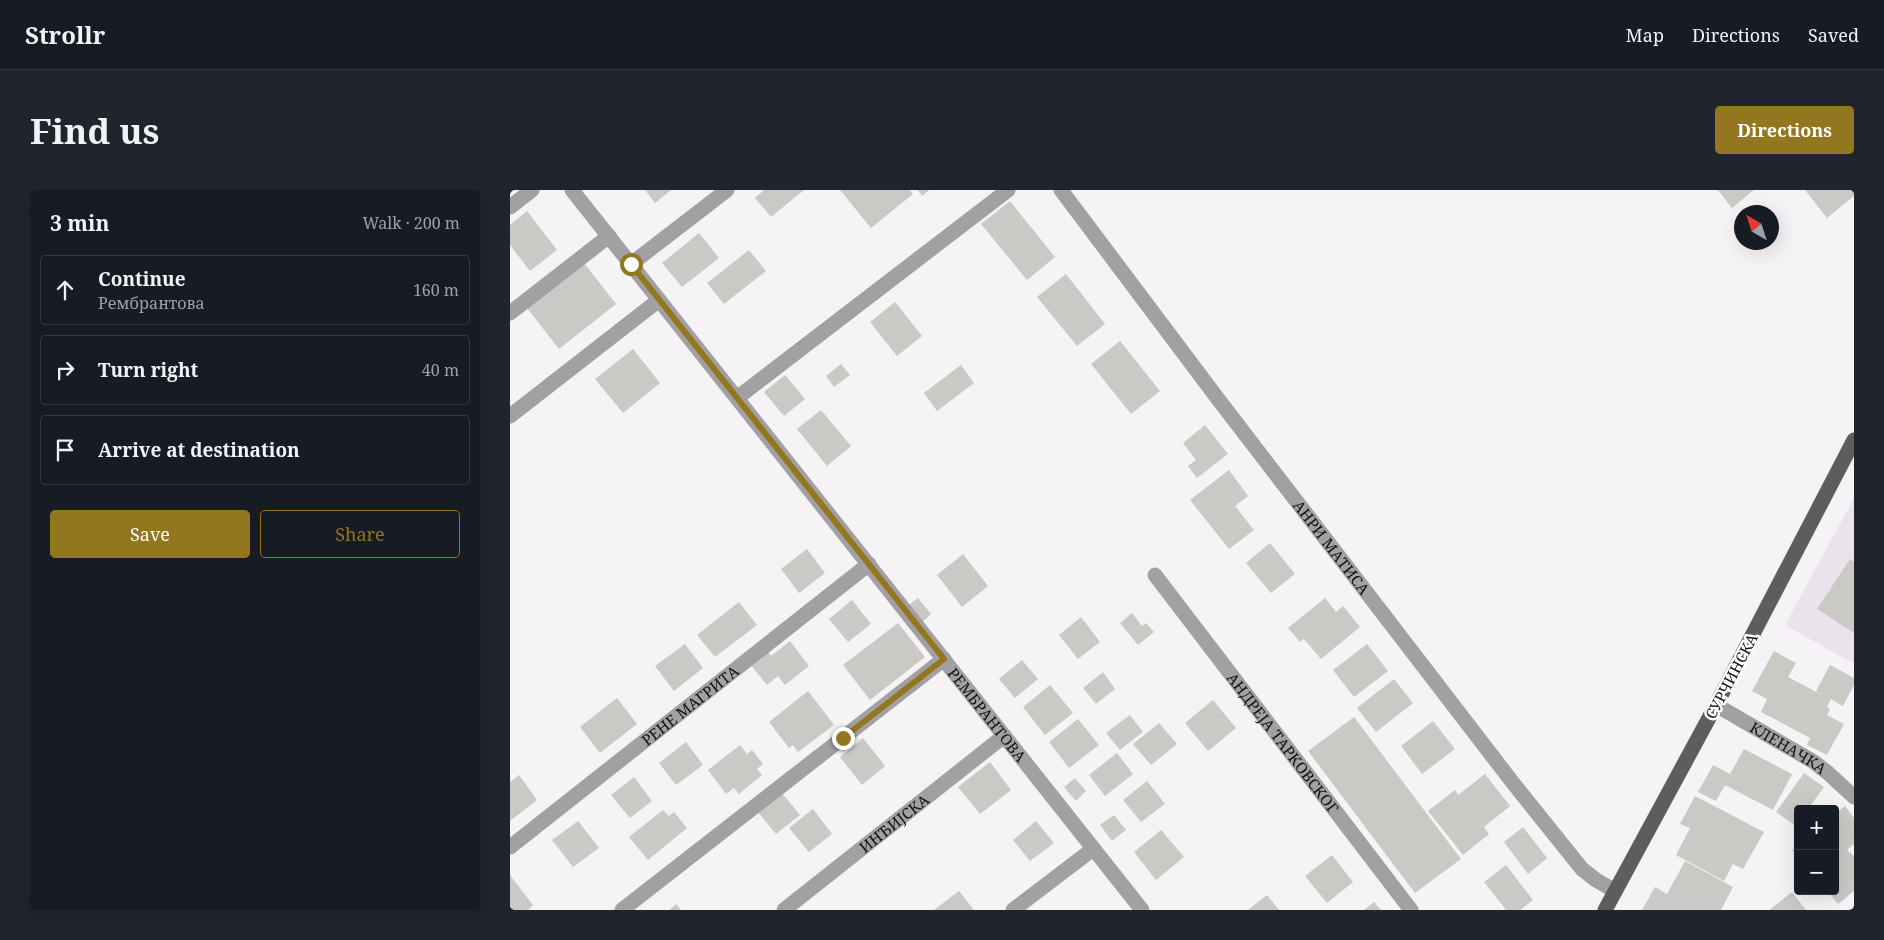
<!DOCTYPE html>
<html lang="en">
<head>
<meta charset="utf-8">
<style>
	body { margin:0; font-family:"Noto Serif",serif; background:#20242c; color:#f1f3f6 }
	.controls { position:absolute; right:15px; bottom:15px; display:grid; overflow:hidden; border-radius:5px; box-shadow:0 5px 20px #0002 }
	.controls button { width:45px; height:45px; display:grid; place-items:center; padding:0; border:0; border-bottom:1px solid #363941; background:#171b24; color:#f1f3f6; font:25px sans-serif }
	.compass { position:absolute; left:1224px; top:15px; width:45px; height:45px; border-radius:50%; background:#171b24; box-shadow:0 5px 20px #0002; rotate:321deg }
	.stop { position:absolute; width:15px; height:15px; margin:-11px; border:4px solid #93771e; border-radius:50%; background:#fff }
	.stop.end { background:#93771e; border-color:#fff; box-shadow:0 1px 5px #0008 }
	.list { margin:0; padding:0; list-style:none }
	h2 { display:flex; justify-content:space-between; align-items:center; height:65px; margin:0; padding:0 20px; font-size:21px }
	h2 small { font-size:16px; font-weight:400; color:#9ea1a6 }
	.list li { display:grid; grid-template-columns:32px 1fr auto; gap:15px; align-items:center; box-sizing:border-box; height:70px; margin:0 10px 10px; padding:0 10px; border:1px solid #363941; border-radius:5px }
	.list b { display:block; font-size:19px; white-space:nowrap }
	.list p { margin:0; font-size:16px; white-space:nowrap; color:#9ea1a6 }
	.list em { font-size:16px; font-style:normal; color:#9ea1a6 }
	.actions { display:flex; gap:10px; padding:15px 20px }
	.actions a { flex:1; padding:11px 0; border:1px solid #93771e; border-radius:5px; text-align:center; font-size:18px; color:#93771e }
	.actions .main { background:#93771e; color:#fff }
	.icon { flex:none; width:28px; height:28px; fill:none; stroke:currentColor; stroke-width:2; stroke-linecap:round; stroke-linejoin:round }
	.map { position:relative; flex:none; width:1344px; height:720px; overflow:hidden; border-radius:5px }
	header { display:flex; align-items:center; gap:30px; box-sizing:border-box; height:70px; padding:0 25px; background:#171b24; border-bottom:1px solid #363941 }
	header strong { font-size:24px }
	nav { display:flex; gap:28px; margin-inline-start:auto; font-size:18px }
	.intro { display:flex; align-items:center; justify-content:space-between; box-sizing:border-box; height:120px; padding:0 30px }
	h1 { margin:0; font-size:35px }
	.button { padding:12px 22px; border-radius:5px; background:#93771e; color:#fff; font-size:18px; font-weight:700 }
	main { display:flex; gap:30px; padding:0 30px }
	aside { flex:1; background:#171b24; border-radius:5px; box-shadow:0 5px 20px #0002 }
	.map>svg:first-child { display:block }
</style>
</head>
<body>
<header>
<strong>Strollr</strong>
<nav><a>Map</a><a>Directions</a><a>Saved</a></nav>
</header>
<div class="intro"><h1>Find us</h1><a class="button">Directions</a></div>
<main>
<aside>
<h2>3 min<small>Walk · 200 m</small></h2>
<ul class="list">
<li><svg class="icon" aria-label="ahead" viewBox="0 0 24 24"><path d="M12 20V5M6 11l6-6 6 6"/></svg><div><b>Continue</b><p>Рембрантова</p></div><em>160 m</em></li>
<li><svg class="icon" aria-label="right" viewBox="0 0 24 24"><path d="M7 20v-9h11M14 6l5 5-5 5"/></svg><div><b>Turn right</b></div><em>40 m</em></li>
<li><svg class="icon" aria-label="arrive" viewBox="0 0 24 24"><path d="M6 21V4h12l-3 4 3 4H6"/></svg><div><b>Arrive at destination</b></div></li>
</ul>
<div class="actions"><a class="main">Save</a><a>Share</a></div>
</aside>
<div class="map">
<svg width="1344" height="720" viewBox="0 0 1344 720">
	<rect width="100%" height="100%" fill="#f6f3f7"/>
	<!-- built -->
	<path fill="#eae3ec" d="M1344,308V474L1275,435Z"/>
	<!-- building -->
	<g fill="#cac9c5">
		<path d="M135,0H161L145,13Z"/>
		<path d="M254,0H294L261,27L245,8Z"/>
		<path d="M330,0H400L403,4L361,38Z"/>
		<path d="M408,0H419L412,6Z"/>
		<path d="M1208,0H1244L1222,18Z"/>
		<path d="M1295,0H1344V6L1317,28Z"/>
		<path d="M500,11L545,67L517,90L471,34Z"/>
		<path d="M17,21L47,60L20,81L0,55V35Z"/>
		<path d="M189,43L209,68L172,97L152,73Z"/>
		<path d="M239,60L256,81L214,114L197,93Z"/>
		<path d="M74,73L106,114L49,159L17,118Z"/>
		<path d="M556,84L595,134L567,156L527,107Z"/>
		<path d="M385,112L412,146L387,166L360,132Z"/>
		<path d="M610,151L650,201L621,224L581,174Z"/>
		<path d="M123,159L150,193L113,223L85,189Z"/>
		<path d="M331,174L340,185L324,197L316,186Z"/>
		<path d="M451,175L464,193L427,221L414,203Z"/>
		<path d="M275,185L295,209L274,226L254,202Z"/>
		<path d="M311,220L341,256L317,276L287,239Z"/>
		<path d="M695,235L718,264L687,288L678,276L686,270L673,253Z"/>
		<path d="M719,280L738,306L725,316L744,340L719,359L680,310Z"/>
		<path d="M760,353L785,384L761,403L736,373Z"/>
		<path d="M297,359L315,383L289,403L271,379Z"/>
		<path d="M453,364L478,396L452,417L427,385Z"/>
		<path d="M1340,369L1344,372V443L1307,419Z"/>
		<path d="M408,408L421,424L409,435L395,418Z"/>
		<path d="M815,408L826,422L833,416L850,437L811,469L794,449L790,452L778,438Z"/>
		<path d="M342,410L361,434L338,452L319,429Z"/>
		<path d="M229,412L247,435L205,467L187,445Z"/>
		<path d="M622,423L632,436L636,433L644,442L628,455L610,433Z"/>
		<path d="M571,427L590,452L568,469L549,445Z"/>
		<path d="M388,433L415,467L360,510L333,475Z"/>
		<path d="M280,451L299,476L275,495L268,486L257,495L239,473L256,459L261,466Z"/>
		<path d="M175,454L193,478L164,501L145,476Z"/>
		<path d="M857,454L878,481L844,507L823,480Z"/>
		<path d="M1264,461L1286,473L1278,487L1314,506L1306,501L1320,475L1344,488V495L1333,516L1321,509L1317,517L1320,519L1317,525L1334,534L1317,565L1297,555L1300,548L1251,522L1257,509L1242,501Z"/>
		<path d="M512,470L528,489L505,508L489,489Z"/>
		<path d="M593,482L605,499L586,514L573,498Z"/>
		<path d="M884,489L903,513L866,542L847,518Z"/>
		<path d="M540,495L563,523L535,545L513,517Z"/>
		<path d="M298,501L324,535L288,562L283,555L279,558L259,532Z"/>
		<path d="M107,508L127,534L90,563L70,537Z"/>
		<path d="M703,510L726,538L698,561L675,533Z"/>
		<path d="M620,525L633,542L610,560L596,543Z"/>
		<path d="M844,527L951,669L905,703L798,561Z"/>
		<path d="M568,529L589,555L559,578L539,552Z"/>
		<path d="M923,531L945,559L912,584L891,556Z"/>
		<path d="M649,533L667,554L641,575L623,554Z"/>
		<path d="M353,548L375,576L352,595L330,567Z"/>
		<path d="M176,552L193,575L166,595L149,573Z"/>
		<path d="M230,555L237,564L242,560L253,574L247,579L252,585L229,604L224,598L216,604L198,580Z"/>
		<path d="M1234,559L1282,584L1263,620L1215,595L1206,611L1188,602L1203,575L1220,584Z"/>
		<path d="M607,563L623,584L595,606L579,585Z"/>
		<path d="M480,572L501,600L470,624L448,597Z"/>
		<path d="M1294,583L1314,597L1298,619H1288V634L1286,636L1266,622Z"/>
		<path d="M975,584L1000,616L974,637L979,644L953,665L918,621L945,600L948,605Z"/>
		<path d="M9,585L27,610L0,631V592Z"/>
		<path d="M124,587L142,611L120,628L101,605Z"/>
		<path d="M565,588L576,601L566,611L554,597Z"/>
		<path d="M637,591L655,614L631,632L613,610Z"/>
		<path d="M272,603L290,625L266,644L248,622Z"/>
		<path d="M1185,606L1254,642L1233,679L1223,674L1214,691L1166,665L1180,638L1170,634Z"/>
		<path d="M1335,616L1344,628V654L1337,660L1344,666V701L1328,714L1317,701H1325V624Z"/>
		<path d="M303,619L322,644L299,662L279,638Z"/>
		<path d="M153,620L159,626L164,622L177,638L138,670L119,647Z"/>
		<path d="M604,625L616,640L602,651L590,635Z"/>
		<path d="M68,631L89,658L63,677L42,650Z"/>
		<path d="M526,631L544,653L520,671L503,650Z"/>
		<path d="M1013,637L1037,668L1018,684L994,652Z"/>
		<path d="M651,640L674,667L646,690L624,662Z"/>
		<path d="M1288,655V667L1282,660Z"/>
		<path d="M822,665L843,692L817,713L795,686Z"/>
		<path d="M1175,671L1223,697L1211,720H1132L1145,697L1157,704Z"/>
		<path d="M996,675L1023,710L1010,720H996L974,692Z"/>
		<path d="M0,685L23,715L18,720H0Z"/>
		<path d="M449,701L464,720H424Z"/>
		<path d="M1282,702L1296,720H1259Z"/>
		<path d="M757,705L769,720H738Z"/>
		<path d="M864,712L871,720H854Z"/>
		<path d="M166,714L171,720H159Z"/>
	</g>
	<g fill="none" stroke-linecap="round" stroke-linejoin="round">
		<!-- minor -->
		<g stroke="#a2a0a2" stroke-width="15">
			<path id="s1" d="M62,0L632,720"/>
			<path id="s2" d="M551,0L708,209L1003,593L1072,679L1086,690L1105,701"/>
			<path d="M0,17L22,0"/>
			<path d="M121,74L217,0"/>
			<path d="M0,123L99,46"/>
			<path d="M227,208L498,0"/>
			<path d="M0,226L149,110"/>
			<path id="s3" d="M645,385L901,720"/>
			<path id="s4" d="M1206,515L1304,572L1318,583L1344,607"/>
			<path id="s5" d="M0,657L359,374"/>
			<path d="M112,720L434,469"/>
			<path id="s6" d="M274,720L494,546"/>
			<path d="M503,720L583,659"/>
		</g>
		<!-- major -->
		<path stroke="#5e5c5f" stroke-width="15" d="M1095,720L1206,515L1344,250"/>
	</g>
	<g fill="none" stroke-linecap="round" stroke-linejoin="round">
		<!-- route -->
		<path stroke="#93771e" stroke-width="6" d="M121,74L434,469L333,548"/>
	</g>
	<g text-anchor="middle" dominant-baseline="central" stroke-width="5" stroke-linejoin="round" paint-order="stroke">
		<!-- street labels -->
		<g font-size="15" fill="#131214" stroke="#fff">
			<text stroke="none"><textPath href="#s2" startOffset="448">АНРИ МАТИСА</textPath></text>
			<text transform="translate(1221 486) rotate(-62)">СУРЧИНСКА</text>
			<text stroke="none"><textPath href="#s5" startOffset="229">РЕНЕ МАГРИТА</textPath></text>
			<text stroke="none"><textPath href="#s1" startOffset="669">РЕМБРАНТОВА</textPath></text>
			<text stroke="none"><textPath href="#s3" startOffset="211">АНДРЕЈА ТАРКОВСКОГ</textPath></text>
			<text stroke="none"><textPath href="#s4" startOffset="84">КЛЕНАЧКА</textPath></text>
			<text stroke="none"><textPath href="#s6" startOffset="140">ИНЂИЈСКА</textPath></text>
		</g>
	</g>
</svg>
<div class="controls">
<button>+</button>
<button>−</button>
</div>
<svg class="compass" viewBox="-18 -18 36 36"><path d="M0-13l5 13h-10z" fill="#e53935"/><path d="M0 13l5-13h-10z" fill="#9ea1a6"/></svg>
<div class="stop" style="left:121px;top:74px"></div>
<div class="stop end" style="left:333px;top:548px"></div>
</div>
</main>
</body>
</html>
